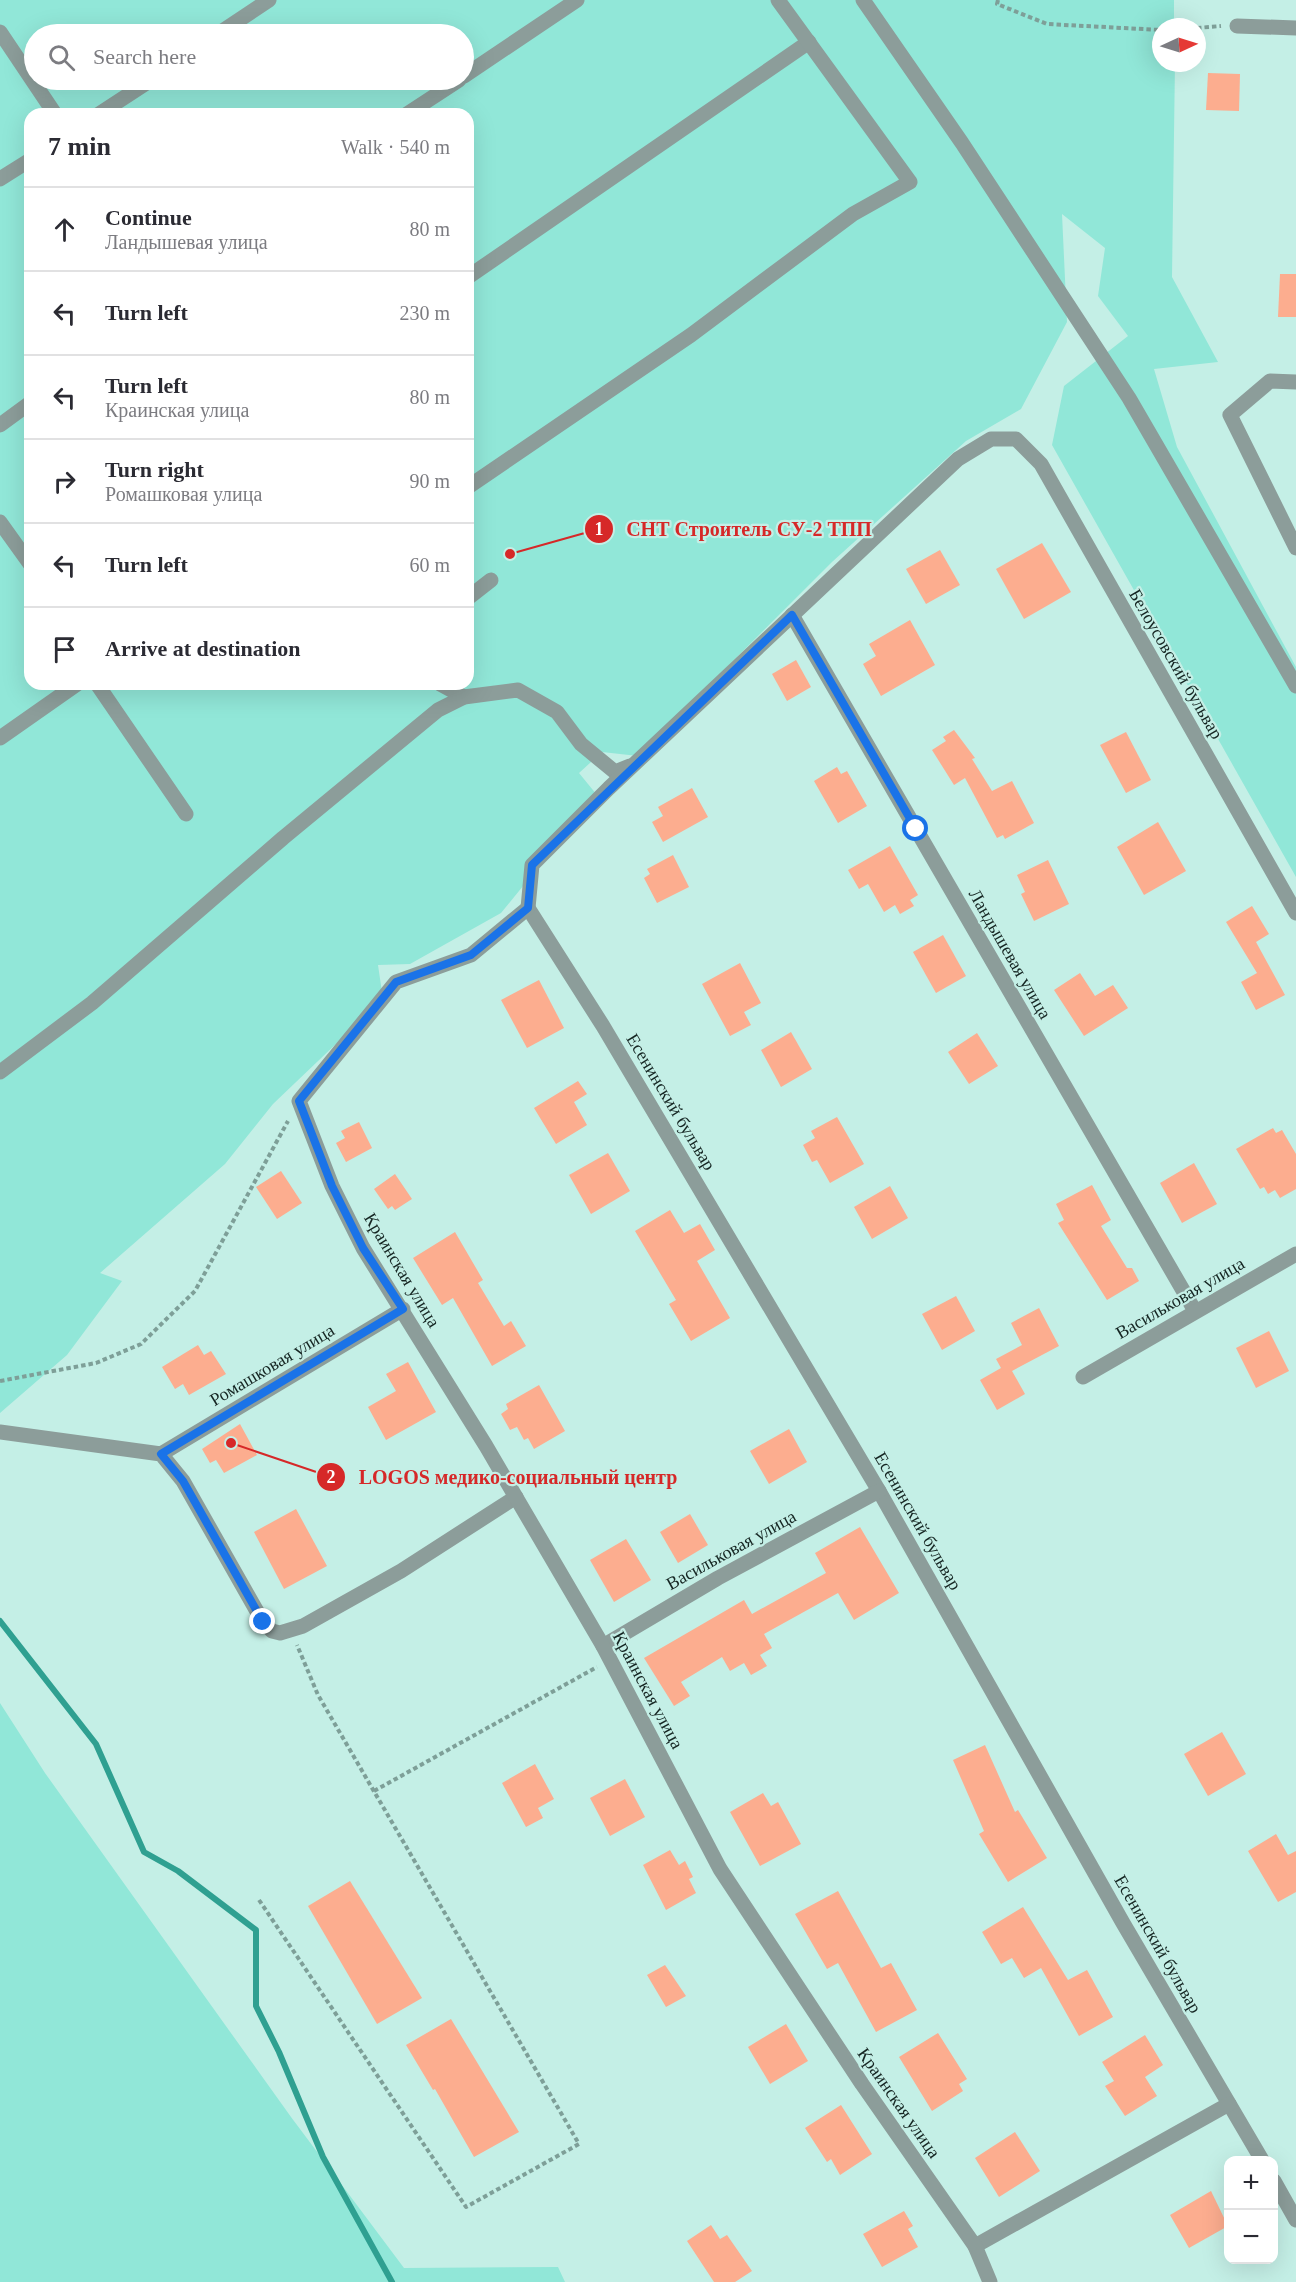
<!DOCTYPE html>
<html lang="en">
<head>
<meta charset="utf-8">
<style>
	body { margin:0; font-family:"Times New Roman",serif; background:#f2f2f3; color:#2b2b33 }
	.controls { position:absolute; right:18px; bottom:18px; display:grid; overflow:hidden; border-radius:12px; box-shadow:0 6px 24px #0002 }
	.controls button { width:54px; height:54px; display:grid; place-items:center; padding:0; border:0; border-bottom:2px solid #e1e1e2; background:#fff; color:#2b2b33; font:30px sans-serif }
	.compass { position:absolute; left:1152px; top:18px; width:54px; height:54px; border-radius:50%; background:#fff; box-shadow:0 6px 24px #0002; rotate:86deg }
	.stop { position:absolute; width:18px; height:18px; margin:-14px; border:4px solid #1a73e8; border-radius:50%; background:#fff }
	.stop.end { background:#1a73e8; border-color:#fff; box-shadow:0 2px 6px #0008 }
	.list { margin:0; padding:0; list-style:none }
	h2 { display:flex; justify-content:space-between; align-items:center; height:78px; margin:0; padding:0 24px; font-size:26px }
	h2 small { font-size:20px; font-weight:400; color:#7c7c81 }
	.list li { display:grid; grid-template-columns:39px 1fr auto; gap:18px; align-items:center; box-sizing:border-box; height:84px; padding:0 24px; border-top:2px solid #e1e1e2 }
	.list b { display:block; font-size:22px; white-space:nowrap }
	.list p { margin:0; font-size:20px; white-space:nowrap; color:#7c7c81 }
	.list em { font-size:20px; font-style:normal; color:#7c7c81 }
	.icon { flex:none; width:33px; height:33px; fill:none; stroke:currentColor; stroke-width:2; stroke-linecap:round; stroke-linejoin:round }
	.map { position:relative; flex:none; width:1296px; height:2282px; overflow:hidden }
	.search { position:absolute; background:#fff; box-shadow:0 6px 24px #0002; left:24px; top:24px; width:450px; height:66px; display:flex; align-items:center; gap:15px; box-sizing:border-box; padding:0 21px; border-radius:33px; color:#7c7c81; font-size:22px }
	.panel { position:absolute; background:#fff; box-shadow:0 6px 24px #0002; left:24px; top:108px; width:450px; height:582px; border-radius:18px }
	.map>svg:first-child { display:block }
</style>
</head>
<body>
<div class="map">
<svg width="1296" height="2282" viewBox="0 0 1296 2282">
	<rect width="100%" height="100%" fill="#c4efe6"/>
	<!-- green -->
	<g fill="#91e7d8" fill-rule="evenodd">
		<path d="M0,0H1174V27H1161V63H1175L1172,277L1218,362L1154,369L1177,447L1296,667V877L1052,445L1064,386L1128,336L1098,296L1105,248L1062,214L1067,322L1021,409L966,441L832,562L638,756L602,752L579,773L597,795L501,913L410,964L378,965L383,999L273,1104L225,1164L100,1273L122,1281L67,1355L0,1413ZM34,34H464V80H34ZM30,114H468V684H30Z"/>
		<path d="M0,1703L45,1773L291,2117L404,2268L558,2267L565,2282H0Z"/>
	</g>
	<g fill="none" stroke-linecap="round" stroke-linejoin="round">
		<!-- stream -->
		<path stroke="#2fa091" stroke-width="6" d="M0,1621L96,1744L144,1852L178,1871L256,1930V2006L279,2052L323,2157L392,2282"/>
	</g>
	<!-- building -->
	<g fill="#fcad8f">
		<path d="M1208,73L1240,74L1239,111L1206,110Z"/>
		<path d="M1280,274H1296V317H1278Z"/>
		<path d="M1042,543L1071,592L1024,619L996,569Z"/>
		<path d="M940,550L960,585L926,604L906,569Z"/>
		<path d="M910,620L935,665L881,696L863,664L876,656L869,644Z"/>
		<path d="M796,660L811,687L787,701L772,674Z"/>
		<path d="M954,730L975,758L972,759L992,791L1012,781L1034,823L1005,839L1003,835L997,838L965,778L954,785L932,750L946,741L943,737Z"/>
		<path d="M1126,732L1151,780L1126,793L1100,745Z"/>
		<path d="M837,767L841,774L847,771L867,806L838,823L814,781Z"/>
		<path d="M692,788L708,817L663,842L652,822L663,816L658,807Z"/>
		<path d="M1158,822L1186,871L1144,895L1117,847Z"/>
		<path d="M890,846L918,895L910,900L914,906L900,914L895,905L884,912L868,884L859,889L848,870Z"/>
		<path d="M673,855L689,887L657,903L644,878L650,874L647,869Z"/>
		<path d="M1048,860L1069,904L1034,921L1021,894L1025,892L1017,875Z"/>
		<path d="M1252,906L1269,934L1256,942L1285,995L1256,1010L1241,982L1257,973L1226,922Z"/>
		<path d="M943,935L966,976L936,993L913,952Z"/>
		<path d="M740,963L761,1003L744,1012L751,1025L730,1036L702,984Z"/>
		<path d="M1080,973L1095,996L1113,985L1128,1008L1084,1036L1054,990Z"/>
		<path d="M539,980L564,1028L527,1048L501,1000Z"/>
		<path d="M791,1032L812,1069L781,1087L761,1050Z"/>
		<path d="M977,1033L998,1066L969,1084L948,1052Z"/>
		<path d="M578,1081L587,1094L574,1102L587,1125L556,1144L534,1108Z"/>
		<path d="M837,1117L864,1164L830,1183L817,1160L812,1162L803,1145L815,1138L811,1131Z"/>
		<path d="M359,1122L372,1148L346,1162L336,1143L345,1138L341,1131Z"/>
		<path d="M1273,1128L1276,1133L1282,1130L1296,1154V1189L1280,1198L1275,1190L1268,1194L1264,1187L1260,1189L1236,1149Z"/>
		<path d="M608,1153L630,1191L591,1214L569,1175Z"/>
		<path d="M1194,1163L1217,1204L1182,1223L1160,1183Z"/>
		<path d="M281,1171L302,1203L277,1219L256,1187Z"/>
		<path d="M395,1174L412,1199L395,1210L392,1206L388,1209L374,1189Z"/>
		<path d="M1092,1185L1111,1220L1101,1226L1127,1268H1132L1139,1281L1107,1300L1058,1223L1064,1220L1056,1204Z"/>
		<path d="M890,1186L908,1218L872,1239L854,1207Z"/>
		<path d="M670,1210L684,1233L700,1224L715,1250L697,1261L730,1318L691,1341L669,1304L676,1300L635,1231Z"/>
		<path d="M455,1232L483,1280L478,1283L504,1326L511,1321L526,1346L492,1366L453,1298L442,1305L413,1258Z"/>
		<path d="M956,1296L975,1331L942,1350L922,1314Z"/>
		<path d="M1039,1308L1059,1346L1012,1371L1025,1394L997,1410L980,1380L1001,1368L996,1359L1022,1345L1011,1323Z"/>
		<path d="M1269,1331L1289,1371L1256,1388L1236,1348Z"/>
		<path d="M198,1345L204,1355L211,1351L226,1374L189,1395L183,1384L175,1389L162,1367Z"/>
		<path d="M408,1362L436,1412L386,1440L368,1407L396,1391L386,1374Z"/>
		<path d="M539,1385L565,1431L534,1449L528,1438L524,1440L517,1427L510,1430L501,1414L508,1409L506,1404Z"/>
		<path d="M240,1424L257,1455L224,1473L216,1460L210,1463L202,1449Z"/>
		<path d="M789,1429L807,1462L769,1484L750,1451Z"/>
		<path d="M296,1509L327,1566L284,1589L254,1532Z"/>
		<path d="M690,1514L708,1545L678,1563L660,1532Z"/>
		<path d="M860,1527L899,1593L854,1620L838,1593L764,1634L772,1648L760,1655L767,1666L751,1675L744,1663L730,1671L722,1657L681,1682L690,1696L674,1706L644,1658L744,1600L752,1614L826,1573L815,1553Z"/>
		<path d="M626,1539L651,1580L614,1602L590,1560Z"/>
		<path d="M1222,1732L1246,1774L1208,1796L1184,1754Z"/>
		<path d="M985,1745L1015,1812L1018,1810L1047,1858L1008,1882L979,1834L984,1831L953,1760Z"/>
		<path d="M535,1764L554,1799L538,1808L543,1818L526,1827L502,1783Z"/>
		<path d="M625,1779L645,1817L610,1836L590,1798Z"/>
		<path d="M763,1793L771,1806L778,1802L801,1844L760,1866L730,1812Z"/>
		<path d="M1276,1834L1288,1855L1296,1851V1892L1278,1902L1248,1851Z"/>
		<path d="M670,1850L679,1865L685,1861L693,1877L689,1879L696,1893L666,1910L643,1865Z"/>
		<path d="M350,1881L422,1998L377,2024L308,1906Z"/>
		<path d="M838,1891L881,1968L891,1963L917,2010L876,2032L838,1963L827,1969L795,1914Z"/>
		<path d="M1023,1907L1068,1980L1087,1970L1113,2017L1079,2036L1041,1968L1024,1978L1012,1958L1001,1964L982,1932Z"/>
		<path d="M665,1965L686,1996L666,2007L647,1975Z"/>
		<path d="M451,2019L519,2132L474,2157L435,2089L433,2090L406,2045Z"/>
		<path d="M786,2024L808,2061L770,2084L748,2047Z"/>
		<path d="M938,2033L967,2079L959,2084L963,2091L932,2111L899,2057Z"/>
		<path d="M1145,2035L1163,2065L1145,2077L1157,2096L1125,2116L1105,2086L1114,2081L1102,2062Z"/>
		<path d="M841,2105L872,2154L840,2175L831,2159L827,2162L805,2128Z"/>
		<path d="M1015,2132L1040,2171L999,2197L975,2158Z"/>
		<path d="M1211,2191L1228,2226L1189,2248L1170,2215Z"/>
		<path d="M904,2211L913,2226L908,2229L918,2247L882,2267L863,2234Z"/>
		<path d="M711,2225L720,2239L727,2235L752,2271L735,2282H714L687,2241Z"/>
	</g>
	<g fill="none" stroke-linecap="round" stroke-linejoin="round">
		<!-- path -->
		<g stroke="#7e9f98" stroke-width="4" stroke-dasharray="4.5 3" stroke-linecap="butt">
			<path d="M998,0L997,4L1047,24L1161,30"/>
			<path d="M1197,28L1221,26"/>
			<path d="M0,1381L96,1363L141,1344L195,1291L288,1121"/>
			<path d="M374,1791L597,1667"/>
			<path d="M259,1900L466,2207L579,2144L318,1695L297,1645"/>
		</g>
		<!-- minor -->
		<g stroke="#8c9d9a" stroke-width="15">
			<path d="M863,0L962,143L1129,398L1296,686"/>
			<path d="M1237,26L1296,28"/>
			<path d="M0,32L55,114"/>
			<path d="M218,34L269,0"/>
			<path d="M464,76L577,0"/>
			<path d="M99,114L151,80"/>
			<path d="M407,114L459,80"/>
			<path d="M0,179L30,160"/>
			<path d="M468,277L809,42"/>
			<path d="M1296,382L1270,381L1230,415L1296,548"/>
			<path d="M0,425L30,403"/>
			<path d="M468,487L691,335L853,214L910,182L778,0"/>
			<path d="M0,522L30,564"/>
			<path d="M468,598L491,580"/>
			<path d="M792,615L1195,1311"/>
			<path d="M97,684L186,814"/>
			<path d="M440,684L464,697"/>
			<path d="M0,738L77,684"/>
			<path d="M528,908L603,1026L879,1491L1123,1923L1262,2160"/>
			<path d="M0,1072L92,1003L283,838L438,710L464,697L518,690L557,712L581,744L615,772L630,766"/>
			<path d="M1083,1377L1296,1254"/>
			<path d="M0,1432L161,1454L183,1481L263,1622L272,1631L280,1633L303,1626L401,1571L516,1497"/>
			<path d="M161,1454L403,1309"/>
			<path d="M603,1646L718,1578L879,1491"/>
			<path d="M1274,2181L1296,2220"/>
			<path d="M975,2246L1229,2104"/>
			<path d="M990,2282L975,2246L862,2084L720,1869L603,1646L486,1446L363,1248L332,1186L299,1101L396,982L471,955L528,908L532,865L609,788L958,459L991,439H1016L1041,464L1296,913"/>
		</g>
	</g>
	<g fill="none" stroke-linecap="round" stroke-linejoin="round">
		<!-- route -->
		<path stroke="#1a73e8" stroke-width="8" d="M263,1622L183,1481L161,1454L403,1309L363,1248L332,1186L299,1101L396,982L471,955L528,908L532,865L792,615L916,829"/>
	</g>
	<g text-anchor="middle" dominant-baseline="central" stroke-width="4.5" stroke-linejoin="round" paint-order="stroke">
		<!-- street labels -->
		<g font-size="18" fill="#152522" stroke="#c4efe6">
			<text transform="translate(1176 664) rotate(60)">Белоусовский бульвар</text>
			<text transform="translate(1010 954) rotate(60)">Ландышевая улица</text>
			<text transform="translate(671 1102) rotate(59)">Есенинский бульвар</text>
			<text transform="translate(402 1270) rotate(59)">Краинская улица</text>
			<text transform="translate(1180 1298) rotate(-30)">Васильковая улица</text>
			<text transform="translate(272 1365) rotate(-31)">Ромашковая улица</text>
			<text transform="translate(918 1521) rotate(60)">Есенинский бульвар</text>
			<text transform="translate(731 1550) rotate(-29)">Васильковая улица</text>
			<text transform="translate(648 1690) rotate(62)">Краинская улица</text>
			<text transform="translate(1158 1944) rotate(60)">Есенинский бульвар</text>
			<text transform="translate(899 2103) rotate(55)">Краинская улица</text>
		</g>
	</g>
	<!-- callouts -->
	<path fill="none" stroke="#d62828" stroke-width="2" d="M510 554L599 529M231 1443L331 1477"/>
	<g fill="#d62828" stroke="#c4efe6" stroke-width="2">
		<circle cx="510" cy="554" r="6"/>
		<circle cx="231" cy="1443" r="6"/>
		<circle cx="599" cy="529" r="15"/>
		<circle cx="331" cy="1477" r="15"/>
	</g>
	<g font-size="18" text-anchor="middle" font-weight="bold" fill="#fff">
		<text x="599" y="535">1</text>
		<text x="331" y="1483">2</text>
	</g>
	<g font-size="20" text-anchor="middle" font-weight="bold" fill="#d62828" stroke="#c4efe6" stroke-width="4.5" stroke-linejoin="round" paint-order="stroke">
		<text x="749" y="536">СНТ Строитель СУ-2 ТПП</text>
		<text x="518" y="1484">LOGOS медико-социальный центр</text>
	</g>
</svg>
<div class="controls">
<button>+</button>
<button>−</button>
</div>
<svg class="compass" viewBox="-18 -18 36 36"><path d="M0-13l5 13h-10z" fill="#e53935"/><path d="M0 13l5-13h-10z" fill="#7c7c81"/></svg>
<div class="stop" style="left:916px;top:829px"></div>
<div class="stop end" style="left:263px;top:1622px"></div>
<div class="search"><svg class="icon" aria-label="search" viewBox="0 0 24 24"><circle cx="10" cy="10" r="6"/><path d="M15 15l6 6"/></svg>Search here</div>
<section class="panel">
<h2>7 min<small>Walk · 540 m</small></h2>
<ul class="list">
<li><svg class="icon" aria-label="ahead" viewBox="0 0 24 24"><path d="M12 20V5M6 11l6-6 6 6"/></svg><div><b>Continue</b><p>Ландышевая улица</p></div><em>80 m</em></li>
<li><svg class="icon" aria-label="left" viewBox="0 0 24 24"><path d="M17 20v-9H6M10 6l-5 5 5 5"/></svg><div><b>Turn left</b></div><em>230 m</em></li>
<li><svg class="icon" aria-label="left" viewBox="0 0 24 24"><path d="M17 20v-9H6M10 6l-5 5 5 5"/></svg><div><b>Turn left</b><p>Краинская улица</p></div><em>80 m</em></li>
<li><svg class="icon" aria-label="right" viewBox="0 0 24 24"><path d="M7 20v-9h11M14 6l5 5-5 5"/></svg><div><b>Turn right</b><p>Ромашковая улица</p></div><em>90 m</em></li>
<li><svg class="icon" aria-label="left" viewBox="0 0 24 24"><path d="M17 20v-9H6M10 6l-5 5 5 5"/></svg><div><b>Turn left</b></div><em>60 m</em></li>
<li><svg class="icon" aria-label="arrive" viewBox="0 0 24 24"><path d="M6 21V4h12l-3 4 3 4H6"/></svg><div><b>Arrive at destination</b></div></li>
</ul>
</section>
</div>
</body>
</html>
